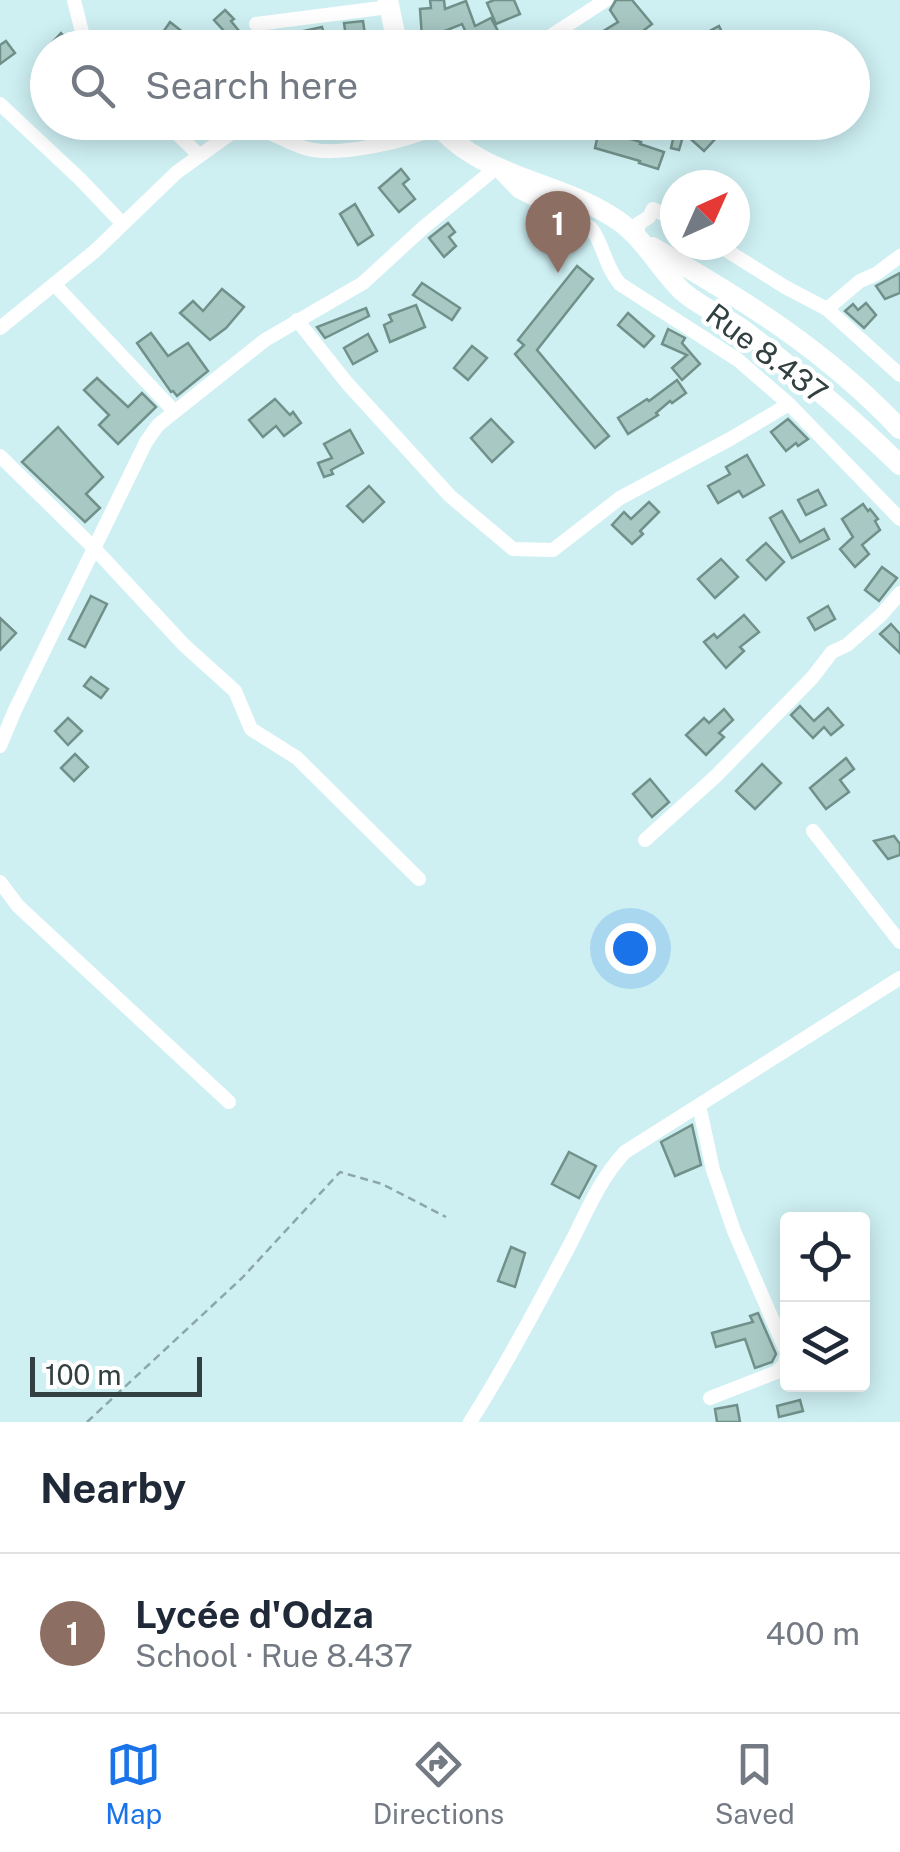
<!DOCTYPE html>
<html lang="en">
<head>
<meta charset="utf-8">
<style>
	body { margin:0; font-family:"Public Sans",sans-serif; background:#f2f2f3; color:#1f2937 }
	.controls { position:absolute; right:30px; bottom:30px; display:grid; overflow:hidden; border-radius:10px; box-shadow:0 5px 25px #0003 }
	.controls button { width:90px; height:90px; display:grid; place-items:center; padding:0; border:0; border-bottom:2px solid #e0e1e3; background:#fff; color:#1f2937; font:50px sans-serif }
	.compass { position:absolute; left:660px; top:170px; width:90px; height:90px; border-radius:50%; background:#fff; box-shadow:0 5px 25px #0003; rotate:45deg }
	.scale { position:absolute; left:30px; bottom:25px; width:172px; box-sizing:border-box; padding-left:10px; border:5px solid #324041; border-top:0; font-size:28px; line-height:35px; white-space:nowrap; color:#324041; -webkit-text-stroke:8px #fff; paint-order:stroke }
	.you { position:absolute; left:630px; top:948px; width:35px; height:35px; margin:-25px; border:8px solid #fff; border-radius:50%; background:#1a73e8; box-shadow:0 0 0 15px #1a73e833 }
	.badge { display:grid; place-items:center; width:65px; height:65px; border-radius:50%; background:#1a73e8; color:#fff; font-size:32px; font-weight:700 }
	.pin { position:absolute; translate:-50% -82px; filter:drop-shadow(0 2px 5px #0008) }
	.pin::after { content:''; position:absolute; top:52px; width:35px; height:30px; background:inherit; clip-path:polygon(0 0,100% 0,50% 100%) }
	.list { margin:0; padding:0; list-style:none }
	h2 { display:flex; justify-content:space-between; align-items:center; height:130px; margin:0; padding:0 40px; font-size:42px }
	h2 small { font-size:32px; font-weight:400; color:#747a83 }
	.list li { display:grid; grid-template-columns:65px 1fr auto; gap:30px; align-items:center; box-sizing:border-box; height:160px; padding:0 40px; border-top:2px solid #e0e1e3 }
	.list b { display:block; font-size:38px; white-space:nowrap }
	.list p { margin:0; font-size:32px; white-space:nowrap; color:#747a83 }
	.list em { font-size:32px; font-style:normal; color:#747a83 }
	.icon { flex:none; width:55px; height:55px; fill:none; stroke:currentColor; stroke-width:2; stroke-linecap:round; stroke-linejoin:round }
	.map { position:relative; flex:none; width:900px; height:1422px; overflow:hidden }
	.search { position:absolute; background:#fff; box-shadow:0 5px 25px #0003; left:30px; right:30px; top:30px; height:110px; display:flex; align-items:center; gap:25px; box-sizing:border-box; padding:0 35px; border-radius:55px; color:#747a83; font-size:38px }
	.sheet { height:290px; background:#fff }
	nav { display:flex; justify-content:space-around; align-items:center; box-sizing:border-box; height:140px; border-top:2px solid #e0e1e3; background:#fff; font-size:28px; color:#747a83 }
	nav a { display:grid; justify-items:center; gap:5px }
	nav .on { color:#1a73e8 }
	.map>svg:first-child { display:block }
</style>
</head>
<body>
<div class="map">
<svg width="900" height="1422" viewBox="0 0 900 1422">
	<rect width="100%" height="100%" fill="#cef0f3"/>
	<!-- building -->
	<g fill="#a8c8c3" stroke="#71908a" stroke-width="2.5">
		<path d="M430,0H444L445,9L466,1L475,26L491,18L507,48H481L476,38L470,41L462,24L442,32V36L422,38L420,9L431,8Z"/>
		<path d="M494,0H514L520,14L496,24L487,3Z"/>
		<path d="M616,0H632L652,24L626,44L628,48H605L597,35L618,22L610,10Z"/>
		<path d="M225,10L234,19L231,21L244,37L236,44L214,20Z"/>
		<path d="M363,21L366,41L347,44L344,23Z"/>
		<path d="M170,22L184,33L175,46L161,35Z"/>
		<path d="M719,26L730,48H695L691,41Z"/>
		<path d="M322,27L327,44L309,48L304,31Z"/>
		<path d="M61,33L75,48H47Z"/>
		<path d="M6,41L15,53L0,64V45Z"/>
		<path d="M569,122H593L572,137L564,126Z"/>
		<path d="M672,122L695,129L701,122H731L704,151L684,133L679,150L671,148L676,126Z"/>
		<path d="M733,122H761L742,136Z"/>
		<path d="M599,130L641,142L640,144L664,152L658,169L639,163L640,161L595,148Z"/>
		<path d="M401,169L409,179L403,184L415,199L399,212L379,188Z"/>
		<path d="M355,204L373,235L358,245L340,214Z"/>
		<path d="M448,223L455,232L449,237L456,246L444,257L429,238Z"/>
		<path d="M577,266L593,279L537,350L609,436L595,448L515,354L524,345L518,340Z"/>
		<path d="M900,273V293L885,299L876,286Z"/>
		<path d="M422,283L460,308L452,320L413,295Z"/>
		<path d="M222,289L244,307L226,328L210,340L180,313L193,301L203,311Z"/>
		<path d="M866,303L876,315L864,328L845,311L853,304L858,310Z"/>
		<path d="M416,305L425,327L390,342L384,325L392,321L389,315Z"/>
		<path d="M366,308L369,316L325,338L317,327Z"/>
		<path d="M628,313L654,336L644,347L618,325Z"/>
		<path d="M668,329L685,338L682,343L700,364L682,380L672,368L687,355L662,344Z"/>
		<path d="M151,333L168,356L188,343L208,371L177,396L173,391L171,392L137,343Z"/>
		<path d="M368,334L377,351L353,364L344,348Z"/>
		<path d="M472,346L487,358L468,380L454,368Z"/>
		<path d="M97,378L128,407L142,393L156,407L118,444L99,425L109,415L84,390Z"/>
		<path d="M677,380L686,393L672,403L670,401L656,413L658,415L628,434L618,418L647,399L649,401Z"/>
		<path d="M275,399L290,415L293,412L301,423L284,436L276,426L263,437L249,420Z"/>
		<path d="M491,419L513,442L492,462L471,438Z"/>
		<path d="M788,419L808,439L798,446L796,443L786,451L771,432Z"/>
		<path d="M58,427L103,477L86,494L100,508L85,522L22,462Z"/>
		<path d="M350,430L363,453L331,470L333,474L324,477L318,463L332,458L324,444Z"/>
		<path d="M747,455L764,485L743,497L739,491L718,503L708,486L730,474L726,467Z"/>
		<path d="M369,486L384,502L363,522L347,506Z"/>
		<path d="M818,490L826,505L806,515L798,500Z"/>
		<path d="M649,502L659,512L640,531L643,534L632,544L612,525L624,512L631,519Z"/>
		<path d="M863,504L868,511L870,509L878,519L875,521L880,530L862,545L869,554L855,567L840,549L853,537L842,519Z"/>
		<path d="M782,511L800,542L824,529L829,539L792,558L770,518Z"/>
		<path d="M766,543L784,562L766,580L747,560Z"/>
		<path d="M721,559L738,577L715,598L698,579Z"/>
		<path d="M882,567L897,578L879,601L865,590Z"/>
		<path d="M91,596L107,604L85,647L69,639Z"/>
		<path d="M828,606L835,619L815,630L808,618Z"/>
		<path d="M744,615L759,632L740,647L744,651L726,668L704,642L714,634L717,638Z"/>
		<path d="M0,618L16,633L0,650Z"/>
		<path d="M891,624L900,634V653L880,634Z"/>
		<path d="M91,677L108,689L101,698L84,686Z"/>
		<path d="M800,706L814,721L828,708L843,725L831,735L824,727L813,738L791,715Z"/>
		<path d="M724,709L733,720L719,733L724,737L706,755L686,735L704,718L709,723Z"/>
		<path d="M68,718L82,731L68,745L55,731Z"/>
		<path d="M75,754L88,767L74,781L61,768Z"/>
		<path d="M846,758L854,769L840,780L849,792L826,809L810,788Z"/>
		<path d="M762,764L781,783L755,809L736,791Z"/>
		<path d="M650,779L669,802L652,817L633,794Z"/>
		<path d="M894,836L900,844V855L888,859L874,841Z"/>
		<path d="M692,1125L701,1165L675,1176L661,1142Z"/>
		<path d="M569,1152L596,1166L579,1198L552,1184Z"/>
		<path d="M511,1247L525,1253L515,1287L498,1281Z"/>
		<path d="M758,1313L776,1354L772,1362L755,1368L745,1339L716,1347L712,1333L753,1322L750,1316Z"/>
		<path d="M800,1400L803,1411L779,1417L777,1406Z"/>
		<path d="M737,1405L740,1422H717L715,1409Z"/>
	</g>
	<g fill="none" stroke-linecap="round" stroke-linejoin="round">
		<!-- path -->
		<path stroke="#8da7a9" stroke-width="2.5" stroke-dasharray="8 5" stroke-linecap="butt" d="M87,1422L242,1278L340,1172L382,1184L446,1217"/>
		<!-- street -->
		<g stroke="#fff" stroke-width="14">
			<path d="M74,0L85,44L89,48"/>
			<path d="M256,24L389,7"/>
			<path d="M532,48L606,0"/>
			<path d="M0,104L80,179L122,223"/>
			<path d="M165,122L199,155"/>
			<path d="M638,238V224L649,217L653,209L675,220"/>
			<path d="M718,245L785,287L827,309L900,375"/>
			<path d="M54,284L174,411"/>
			<path d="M827,309L860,281L876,274L900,256"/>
			<path d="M297,320L347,383L450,496L513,549L553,550L620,498L730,439L789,404"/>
			<path d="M0,328L95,251L177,172L237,129C264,124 281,141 305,148C335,158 410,141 438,126"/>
			<path d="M0,456L94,548L184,645L235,691L251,729L297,758L419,879"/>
			<path d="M0,746L15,710L146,442L158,425L265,340L363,283L424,227L496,168L518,191L591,228C604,245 605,267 620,284L738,360L789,404L900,519"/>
			<path d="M813,831L900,942"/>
			<path d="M645,840L716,776L812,678L832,652L847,645L881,615L900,593"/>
			<path d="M0,882L18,906L229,1102"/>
			<path d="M699,1105L713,1170L734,1231L787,1353L784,1365L777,1372L710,1398"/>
			<path d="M470,1422C505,1367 535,1310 566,1252C585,1217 597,1182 625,1152L900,978"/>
		</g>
		<!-- secondary -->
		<g stroke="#fff" stroke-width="20">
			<path d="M388,0L398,48"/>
			<path d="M435,122C482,180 562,180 620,222C645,240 660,269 681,290C699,307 725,316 745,331C799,373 851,417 900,465"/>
			<path d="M652,247C746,301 825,350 900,429"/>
		</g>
	</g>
	<g text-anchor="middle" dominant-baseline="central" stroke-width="9" stroke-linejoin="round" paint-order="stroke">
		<!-- street labels -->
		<g font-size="30" fill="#324041" stroke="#fff">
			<text transform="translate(767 353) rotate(37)">Rue 8.437</text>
		</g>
	</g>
</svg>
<div class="controls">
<button><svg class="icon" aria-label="locate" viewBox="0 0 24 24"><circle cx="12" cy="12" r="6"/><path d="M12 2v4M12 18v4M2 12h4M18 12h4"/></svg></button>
<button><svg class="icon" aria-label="layers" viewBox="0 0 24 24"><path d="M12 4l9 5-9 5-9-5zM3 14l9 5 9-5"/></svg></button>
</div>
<svg class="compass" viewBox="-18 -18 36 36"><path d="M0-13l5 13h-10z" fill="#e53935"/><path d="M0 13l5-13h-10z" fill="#747a83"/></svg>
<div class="scale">100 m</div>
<div class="you"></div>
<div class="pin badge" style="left:558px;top:273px;background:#8d6e63">1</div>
<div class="search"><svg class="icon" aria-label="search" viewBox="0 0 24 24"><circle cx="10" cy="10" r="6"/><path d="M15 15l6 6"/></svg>Search here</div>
</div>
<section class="sheet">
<h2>Nearby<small></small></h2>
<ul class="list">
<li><span class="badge" style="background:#8d6e63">1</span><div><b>Lycée d'Odza</b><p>School · Rue 8.437</p></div><em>400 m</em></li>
</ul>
</section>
<nav>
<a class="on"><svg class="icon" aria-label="map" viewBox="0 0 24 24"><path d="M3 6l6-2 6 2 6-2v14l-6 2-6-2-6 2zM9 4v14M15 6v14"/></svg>Map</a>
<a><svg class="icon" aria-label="directions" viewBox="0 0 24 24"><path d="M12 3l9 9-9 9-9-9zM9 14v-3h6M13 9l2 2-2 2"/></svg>Directions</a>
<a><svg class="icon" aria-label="saved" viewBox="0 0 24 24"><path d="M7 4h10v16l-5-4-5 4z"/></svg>Saved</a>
</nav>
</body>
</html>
